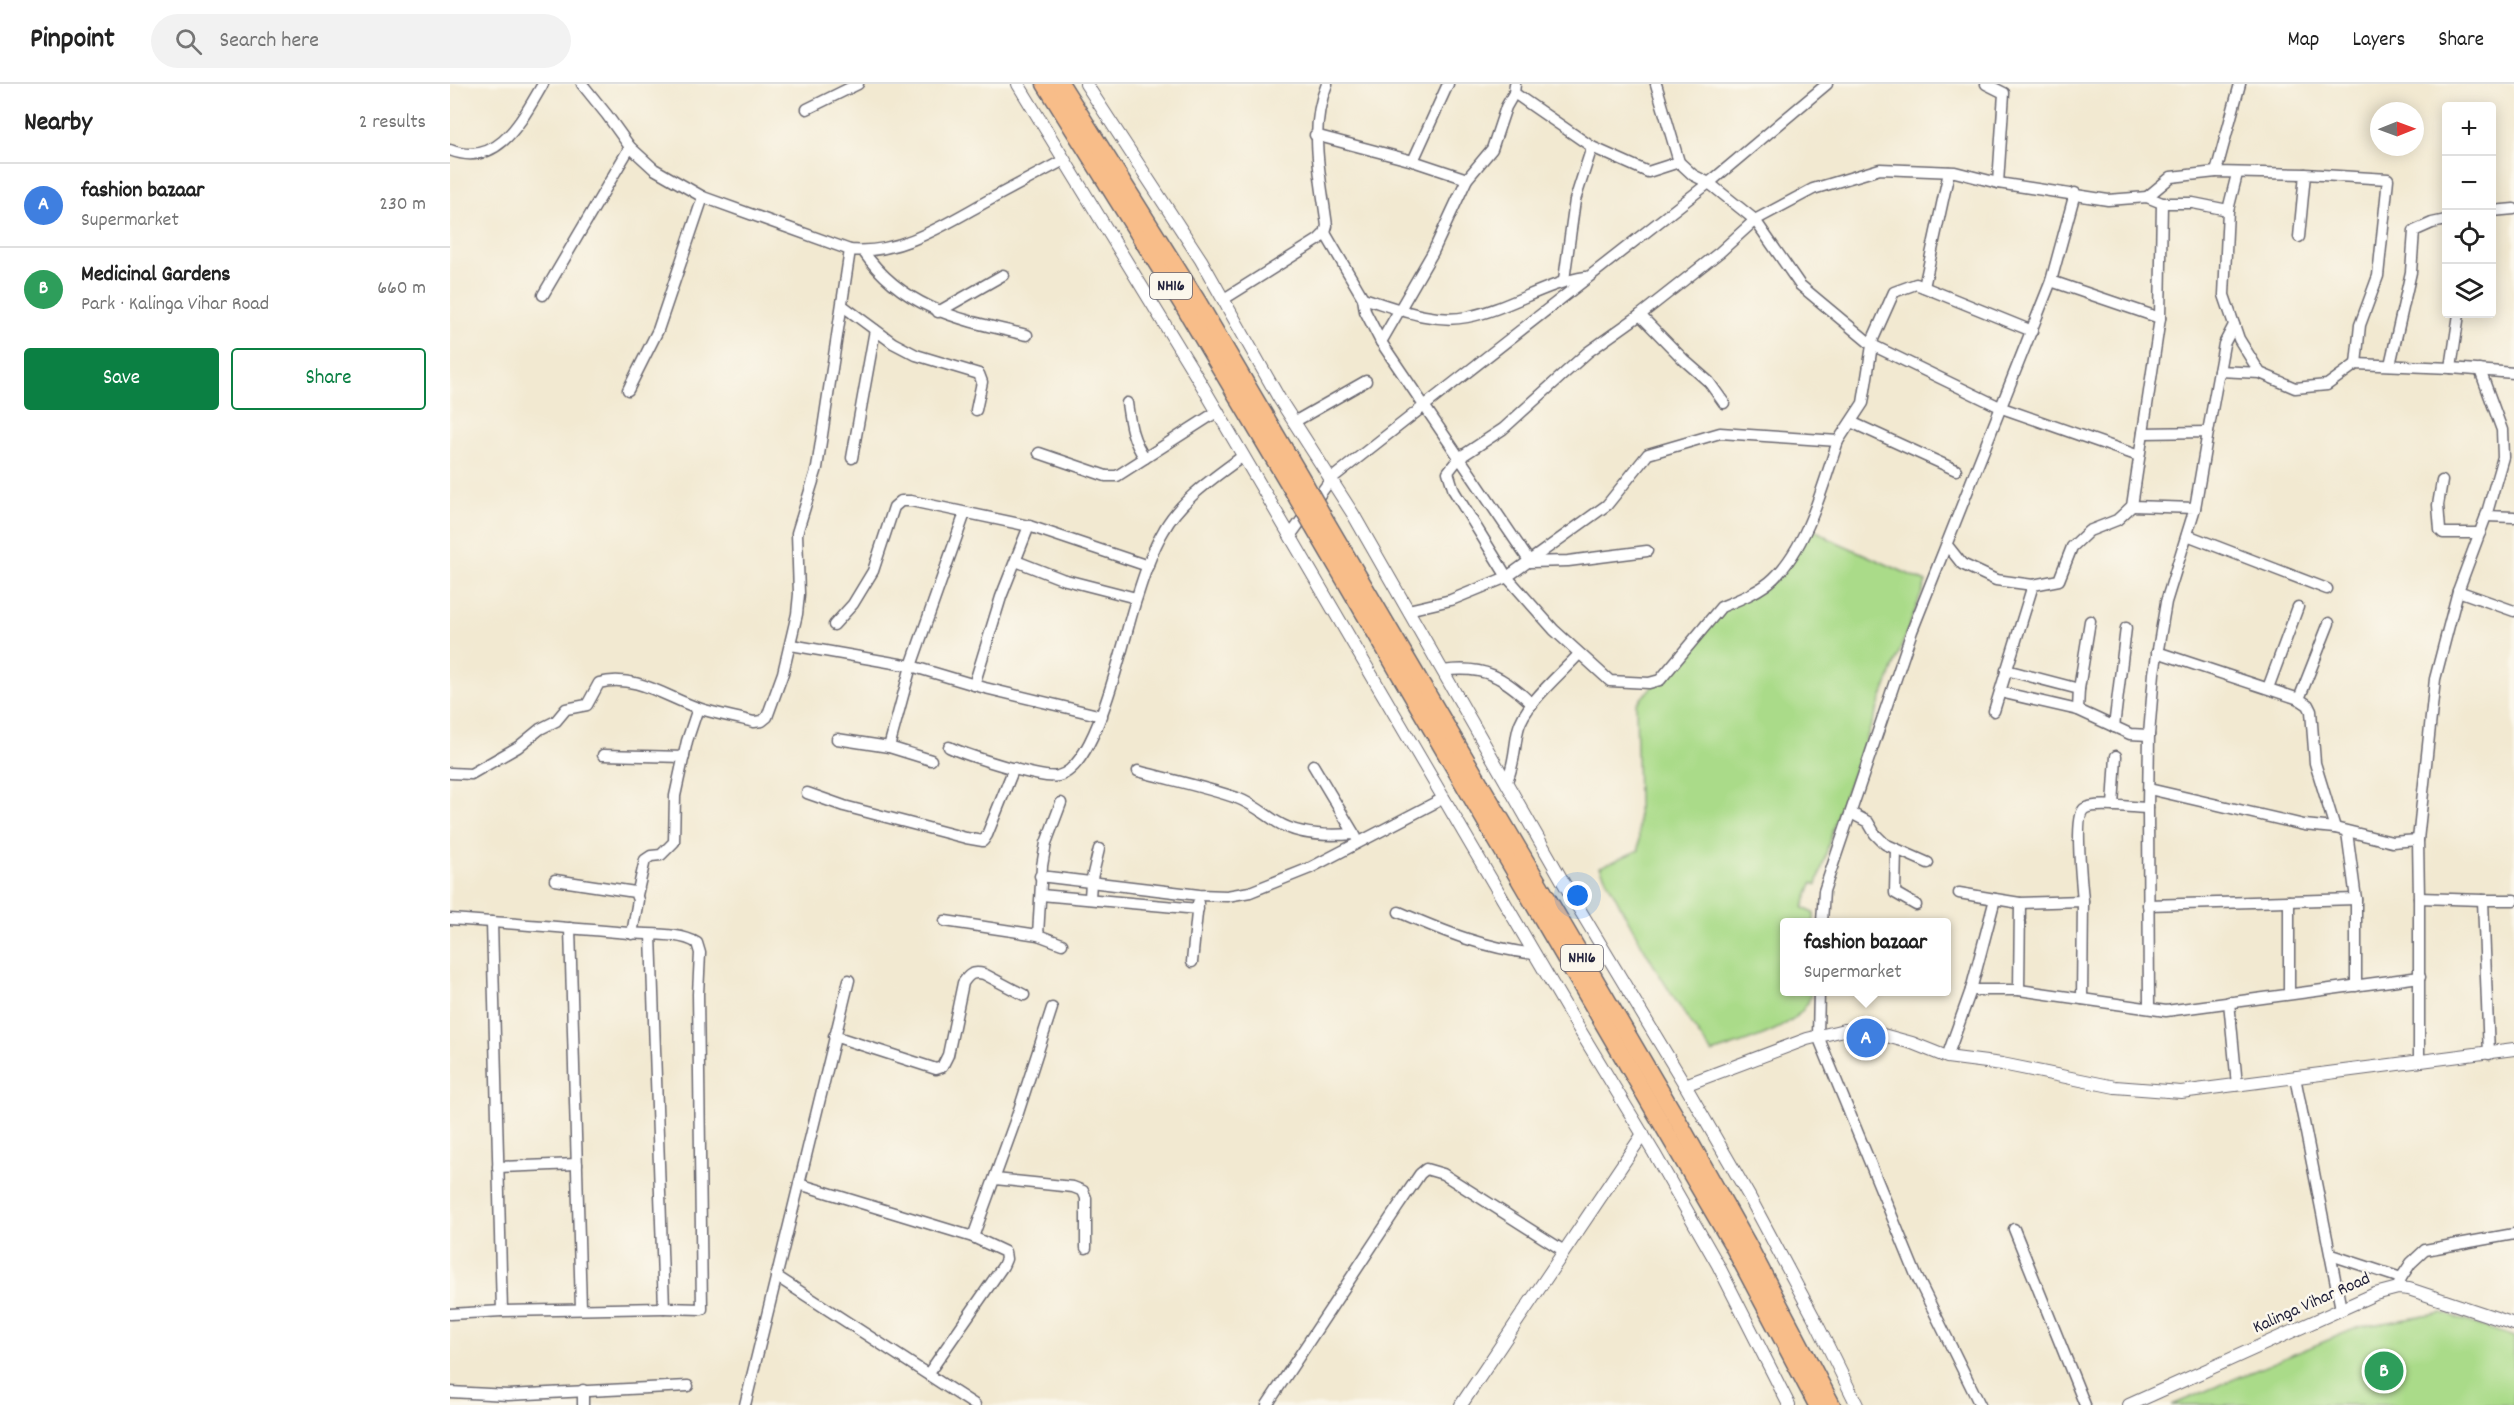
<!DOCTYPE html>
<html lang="en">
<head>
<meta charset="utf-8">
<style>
	body { margin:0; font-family:Dekko,sans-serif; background:#f2f2f2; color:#222 }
	.controls { position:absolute; right:18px; top:18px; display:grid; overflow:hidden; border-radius:6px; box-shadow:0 3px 15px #0003 }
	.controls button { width:54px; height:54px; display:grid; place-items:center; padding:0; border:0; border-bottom:2px solid #e0e0e0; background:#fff; color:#222; font:30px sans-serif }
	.compass { position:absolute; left:1920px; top:18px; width:54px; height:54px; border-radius:50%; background:#fff; box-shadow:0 3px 15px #0003; rotate:89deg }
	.you { position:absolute; left:1128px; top:812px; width:21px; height:21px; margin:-15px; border:4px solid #fff; border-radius:50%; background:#1a73e8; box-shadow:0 0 0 9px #1a73e833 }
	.badge { display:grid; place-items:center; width:39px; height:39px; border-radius:50%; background:#0b8043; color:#fff; font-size:20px; font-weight:700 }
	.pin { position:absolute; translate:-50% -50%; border:3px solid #fff; box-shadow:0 2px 6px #0006 }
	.popup { position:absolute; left:1330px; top:834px; width:171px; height:78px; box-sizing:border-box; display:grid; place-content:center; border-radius:6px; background:#fff; filter:drop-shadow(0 2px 4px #0005); font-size:20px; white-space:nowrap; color:#767676 }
	.popup b { font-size:22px; color:#222 }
	.popup::after { content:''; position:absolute; left:50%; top:100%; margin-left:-12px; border:12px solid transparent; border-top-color:#fff }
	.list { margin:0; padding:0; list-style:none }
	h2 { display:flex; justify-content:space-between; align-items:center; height:78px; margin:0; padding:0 24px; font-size:26px }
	h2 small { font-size:20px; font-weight:400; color:#767676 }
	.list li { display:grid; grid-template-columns:39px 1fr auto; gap:18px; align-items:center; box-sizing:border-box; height:84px; padding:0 24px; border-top:2px solid #e0e0e0 }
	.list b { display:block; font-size:22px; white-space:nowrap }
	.list p { margin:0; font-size:20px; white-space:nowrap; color:#767676 }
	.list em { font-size:20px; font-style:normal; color:#767676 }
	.actions { display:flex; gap:12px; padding:18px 24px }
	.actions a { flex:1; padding:14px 0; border:2px solid #0b8043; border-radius:6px; text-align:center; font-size:21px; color:#0b8043 }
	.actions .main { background:#0b8043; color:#fff }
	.icon { flex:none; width:33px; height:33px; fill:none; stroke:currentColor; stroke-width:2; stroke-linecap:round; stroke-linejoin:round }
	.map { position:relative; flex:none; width:2064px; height:1321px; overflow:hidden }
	header { display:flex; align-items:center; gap:36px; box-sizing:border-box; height:84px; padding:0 30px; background:#fff; border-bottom:2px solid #e0e0e0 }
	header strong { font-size:28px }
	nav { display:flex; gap:33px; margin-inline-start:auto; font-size:21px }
	.search { width:420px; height:54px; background:#f2f2f2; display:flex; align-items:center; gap:15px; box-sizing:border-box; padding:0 21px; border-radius:33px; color:#767676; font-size:22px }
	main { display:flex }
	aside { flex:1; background:#fff }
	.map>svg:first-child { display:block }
</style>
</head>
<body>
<header>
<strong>Pinpoint</strong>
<div class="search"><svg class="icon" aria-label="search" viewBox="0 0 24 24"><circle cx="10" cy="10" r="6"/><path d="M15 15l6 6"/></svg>Search here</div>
<nav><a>Map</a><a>Layers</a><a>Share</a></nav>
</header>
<main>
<aside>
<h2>Nearby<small>2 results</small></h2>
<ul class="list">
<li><span class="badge" style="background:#3f7fe0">A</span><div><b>fashion bazaar</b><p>Supermarket</p></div><em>230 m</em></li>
<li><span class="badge" style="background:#2e9e5b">B</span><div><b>Medicinal Gardens</b><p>Park · Kalinga Vihar Road</p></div><em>660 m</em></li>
</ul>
<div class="actions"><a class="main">Save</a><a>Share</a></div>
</aside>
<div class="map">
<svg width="2064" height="1321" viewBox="0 0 2064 1321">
	<rect width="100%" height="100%" fill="#fbf7ec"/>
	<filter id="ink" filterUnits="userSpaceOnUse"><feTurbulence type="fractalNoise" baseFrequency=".0167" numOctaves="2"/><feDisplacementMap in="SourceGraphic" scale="12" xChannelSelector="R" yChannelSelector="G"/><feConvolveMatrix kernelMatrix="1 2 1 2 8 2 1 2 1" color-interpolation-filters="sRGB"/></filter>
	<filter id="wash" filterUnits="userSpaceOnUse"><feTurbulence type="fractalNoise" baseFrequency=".008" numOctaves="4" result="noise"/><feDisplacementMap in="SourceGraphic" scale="24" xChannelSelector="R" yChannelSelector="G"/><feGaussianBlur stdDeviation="1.35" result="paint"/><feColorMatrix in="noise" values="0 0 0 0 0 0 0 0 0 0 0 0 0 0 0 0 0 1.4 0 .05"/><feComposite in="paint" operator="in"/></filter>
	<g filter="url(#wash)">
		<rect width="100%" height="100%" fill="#f2e9d1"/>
		<!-- green -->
		<g fill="#aadb89" stroke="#667e62" stroke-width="1.5">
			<path d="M1362,444L1380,455L1476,498L1387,731L1367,801L1362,799L1353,824L1364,829V838H1335V908H1361C1357,943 1292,958 1262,969C1218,910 1184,849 1150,783L1189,766L1186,620L1274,524L1327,495Z"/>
			<path d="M1992,1229L2064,1253V1321H1722L1909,1243Z"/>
		</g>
	</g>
	<g filter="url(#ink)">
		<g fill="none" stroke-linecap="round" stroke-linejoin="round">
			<!-- minor casing -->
			<g stroke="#6b6870" stroke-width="13">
				<g id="minor">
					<path d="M132,0L157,31L180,63L204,85L253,113L400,166C451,171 497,139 541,115C565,102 590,89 614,76"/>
					<path d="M1206,0L1229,78L1243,91L1259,99L1305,136L1350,201L1422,261L1552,324L1689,372"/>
					<path d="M1536,0L1554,9L1548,99"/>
					<path d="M1790,0L1766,88L1855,90L1849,153"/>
					<path d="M1064,9L1142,63L1198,88L1229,78"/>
					<path d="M357,25L408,0"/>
					<path d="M865,51L963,77L1017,95"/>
					<path d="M0,66C49,85 72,35 93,0"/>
					<path d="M963,77L998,0"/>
					<path d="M1787,90L1778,126L1774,211L1789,255L1810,289L1845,304L1877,301L1906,280L2001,284L2064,289"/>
					<path d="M1855,90L1938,95L1928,192L1910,241L1906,280"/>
					<path d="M1697,113L1721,93L1766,88"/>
					<path d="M2042,127L2064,125"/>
					<path d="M875,149L913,214L915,227L931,258L1080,478L1118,477L1197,467"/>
					<path d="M413,167C454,226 512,236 577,251"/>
					<path d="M1114,196L1125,116L1142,63"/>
					<path d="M1601,197L1710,234"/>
					<path d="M1474,203L1499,88"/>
					<path d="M93,211L180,63"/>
					<path d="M913,214C946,224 983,240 1017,233C1059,225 1094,199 1136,193"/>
					<path d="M774,215L868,156L875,149L877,142C871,94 858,46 877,0"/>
					<path d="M393,222L443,259L466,271L529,290L532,298L526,326"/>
					<path d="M488,228L553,191"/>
					<path d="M1190,231L1234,276L1259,298L1274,319"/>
					<path d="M931,258L983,168L1017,95L1042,65L1056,23L1064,9L1065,0"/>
					<path d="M1940,281L1961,188L1964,147L1982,139L1996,136"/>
					<path d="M2001,284L2009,230"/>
					<path d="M2030,286L2052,346L2053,373L2036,432L2064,433"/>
					<path d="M1769,287L1810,289"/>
					<path d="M178,306L208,246L253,113"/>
					<path d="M677,319C680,340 682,356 695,374"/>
					<path d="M844,338L916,297"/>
					<path d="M1401,338L1506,386"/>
					<path d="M1758,348L1774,260L1784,241"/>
					<path d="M1693,349L1758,348L1745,424"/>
					<path d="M1388,357C1373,401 1358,461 1324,494C1311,507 1288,516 1271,523L1210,596L1199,599L1160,597L1104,546L1057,493L1004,407L998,388L1009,374L1053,345L1138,268L1190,231L1270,168L1305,136L1363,105L1430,85L1505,88L1548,99L1658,116L1697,113L1712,119H1743L1778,126"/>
					<path d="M589,369L656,392H667L768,327"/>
					<path d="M402,374L425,246"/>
					<path d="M1992,397L1988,421L1990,446L1993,449H2030"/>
					<path d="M1682,422L1745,424L1716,518L1704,589L1699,651L1698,724L1699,924"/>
					<path d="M1737,451L1877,505"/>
					<path d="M840,452L881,395L1265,94L1377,0"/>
					<path d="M1497,461L1512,480L1546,496L1583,501L1609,496L1622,463L1639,447L1667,436L1682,422L1710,234L1712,119"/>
					<path d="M566,477L612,495L686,514"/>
					<path d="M2008,507L2064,527"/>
					<path d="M958,526L1001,516L1057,493L1157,421L1198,370L1270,349L1388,357L1413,319L1423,255L1444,208L1466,200L1582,247"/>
					<path d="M384,541L403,520L423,487L444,423L451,417H461L579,442L698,482"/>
					<path d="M341,561L461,582L535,604L652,632"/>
					<path d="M1707,568L1849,615L1858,621L1861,627L1865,679L1885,744"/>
					<path d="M1556,586L1629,605"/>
					<path d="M993,587C1034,581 1054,593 1082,620"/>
					<path d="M524,601L551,513L579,442"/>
					<path d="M1818,604L1848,523"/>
					<path d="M1550,608L1628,626L1680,650L1699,651"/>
					<path d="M1849,615L1879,539"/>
					<path d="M1628,626L1629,605L1640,537"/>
					<path d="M1544,627L1583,501"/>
					<path d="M1664,643L1676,544"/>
					<path d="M387,655L439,663L481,676"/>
					<path d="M439,663L461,582L515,429"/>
					<path d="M499,663C516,671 592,696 608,692C649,683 674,549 687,513C694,491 702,466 714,446C731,415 765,393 793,372"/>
					<path d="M153,671L234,673"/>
					<path d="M863,681L906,753"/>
					<path d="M688,687C721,696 755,703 787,714C803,720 813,729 827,738C849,752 879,752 904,750"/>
					<path d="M0,689L21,690L68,663L90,645L106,637L116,625L137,621L149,599C184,589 216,613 248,624C266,630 285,633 304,638L312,637L317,633L333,589L347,530L349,510L347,449L367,384L400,166"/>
					<path d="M1057,697C1065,678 1064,665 1068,646C1073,621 1112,589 1129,570"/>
					<path d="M1699,705L1854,741L1885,744L1942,758L1968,756L1969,814"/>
					<path d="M357,709L394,722L516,754L533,757L537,751L564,684"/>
					<path d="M1663,722L1666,672"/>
					<path d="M1401,729L1418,738L1425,750L1435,760L1478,779"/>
					<path d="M1897,748L1906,815V902"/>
					<path d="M1968,756L1985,595L2008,507L2036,432"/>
					<path d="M1446,765L1445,809L1466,821"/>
					<path d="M590,792L749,811L777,812L800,808L860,784L994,714"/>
					<path d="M105,796L185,808L188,816L182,850"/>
					<path d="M1509,809L1545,815"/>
					<path d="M187,811L195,776L201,772L211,771L224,758L225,712L237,657L248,624"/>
					<path d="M591,811L748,825"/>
					<path d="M640,814L641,798L649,765"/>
					<path d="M1633,817C1632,802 1624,733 1634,725C1643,718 1685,724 1698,724"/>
					<path d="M1570,819L1633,817L1632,915"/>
					<path d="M1698,821L1906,815"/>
					<path d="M949,828C995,848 1034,864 1085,870"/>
					<path d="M0,835C60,839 120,844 179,849C200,851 229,848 247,859L250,869L248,910L252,1225L214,1224L201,851"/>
					<path d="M495,837L588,851L612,860"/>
					<path d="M42,838L52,1227L214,1224"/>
					<path d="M1372,838L1374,807L1462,547L1601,197L1625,109"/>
					<path d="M120,844L131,1224"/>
					<path d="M588,851L592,782L596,759L611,719"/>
					<path d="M742,878L748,819"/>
					<path d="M1521,906H1569L1716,927L1970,893"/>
					<path d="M1369,908L1368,952L1466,1191L1530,1321"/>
					<path d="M1839,910V817"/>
					<path d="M1779,918L1787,1001"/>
					<path d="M384,952L486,985L492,983L498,971L513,899C519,890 523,887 534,890L574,911"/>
					<path d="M2039,970L2033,816H2064"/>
					<path d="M1497,973L1521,906L1545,815L1570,819L1569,906"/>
					<path d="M1969,978V814L2033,816"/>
					<path d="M1845,993L1891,1225"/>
					<path d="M48,1083L127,1080"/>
					<path d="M545,1095L623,1103L633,1107L636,1114V1164"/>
					<path d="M349,1100L523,1153L555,1168L556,1175L553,1182L478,1290"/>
					<path d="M1564,1145L1635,1321"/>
					<path d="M523,1153L567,1032L602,924"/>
					<path d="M1881,1171L1951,1194"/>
					<path d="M326,1192L525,1321"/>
					<path d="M1948,1204L1951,1194L1961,1179L1975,1166L2064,1150"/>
					<path d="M0,1230L52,1227"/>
					<path d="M133,1306V1321"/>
					<path d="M0,1308L58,1311L238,1302"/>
					<path d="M295,1321L399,896"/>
					<path d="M817,1321L947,1124L970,1090L976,1085L993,1090L1114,1167"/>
				</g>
			</g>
			<!-- tertiary casing -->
			<g stroke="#6b6870" stroke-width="14">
				<g id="tertiary">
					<path d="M568,0L753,303L1117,925L1204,1069L1268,1181L1339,1321"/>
					<path d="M636,0L751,176L830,316L903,430L1116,803L1235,1001L1299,1112L1363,1232L1407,1321"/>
					<path d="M1235,1001L1357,955L1394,946L1422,948L1462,959L1497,973L1552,980L1665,1003L1731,1008L2064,965"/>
					<path d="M1011,1321L1193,1050"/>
					<path d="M1679,1321L1925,1210L1948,1204L1959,1205L2064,1240"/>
				</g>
			</g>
			<!-- trunk casing -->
			<g stroke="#6b6870" stroke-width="19">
				<g id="trunk">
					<path d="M595,0L734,223L843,407"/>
					<path d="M611,0L748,218L855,400"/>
					<path d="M873,432L1230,1040L1297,1159L1382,1321"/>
					<path d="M862,440L1283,1162L1367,1321"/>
				</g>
			</g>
			<!-- minor -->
			<use href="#minor" stroke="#fff" stroke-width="10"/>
			<!-- tertiary -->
			<use href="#tertiary" stroke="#fff" stroke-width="12"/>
			<!-- trunk -->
			<use href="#trunk" stroke="#f8bd89" stroke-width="16"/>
			<!-- trunk-bridge casing -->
			<g stroke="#6b6870" stroke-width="19" stroke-linecap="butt">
				<g id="trunk-bridge">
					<path d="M855,400L873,432"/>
					<path d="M843,407L862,440"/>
				</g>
			</g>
			<!-- trunk-bridge -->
			<use href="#trunk-bridge" stroke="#f8bd89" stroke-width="16"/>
		</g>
	</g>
	<g text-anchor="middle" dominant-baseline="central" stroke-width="5" stroke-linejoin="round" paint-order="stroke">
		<!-- shield labels -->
		<g fill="#fbf7ec" stroke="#636270" stroke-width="1.5">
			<rect x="700" y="189" width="42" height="26" rx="4.5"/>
			<rect x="1111" y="861" width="42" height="26" rx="4.5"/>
		</g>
		<g font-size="16" font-weight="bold" fill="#22223b">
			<text x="721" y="202">NH16</text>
			<text x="1132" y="874">NH16</text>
		</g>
		<!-- street labels -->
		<g font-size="18" fill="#22223b" stroke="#fbf7ec">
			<text transform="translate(1862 1220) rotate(-24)">Kalinga Vihar Road</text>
		</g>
	</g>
</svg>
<div class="controls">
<button>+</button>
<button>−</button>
<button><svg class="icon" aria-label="locate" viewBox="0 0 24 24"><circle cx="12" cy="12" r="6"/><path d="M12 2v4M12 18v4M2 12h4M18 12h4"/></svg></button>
<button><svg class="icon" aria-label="layers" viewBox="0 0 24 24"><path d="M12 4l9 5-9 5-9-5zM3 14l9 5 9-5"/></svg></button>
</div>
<svg class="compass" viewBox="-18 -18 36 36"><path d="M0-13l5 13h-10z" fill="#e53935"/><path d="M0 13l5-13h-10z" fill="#767676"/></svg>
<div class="you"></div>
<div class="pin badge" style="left:1416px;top:954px;background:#3f7fe0">A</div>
<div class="popup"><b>fashion bazaar</b>Supermarket</div>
<div class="pin badge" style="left:1934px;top:1287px;background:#2e9e5b">B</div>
</div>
</main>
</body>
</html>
